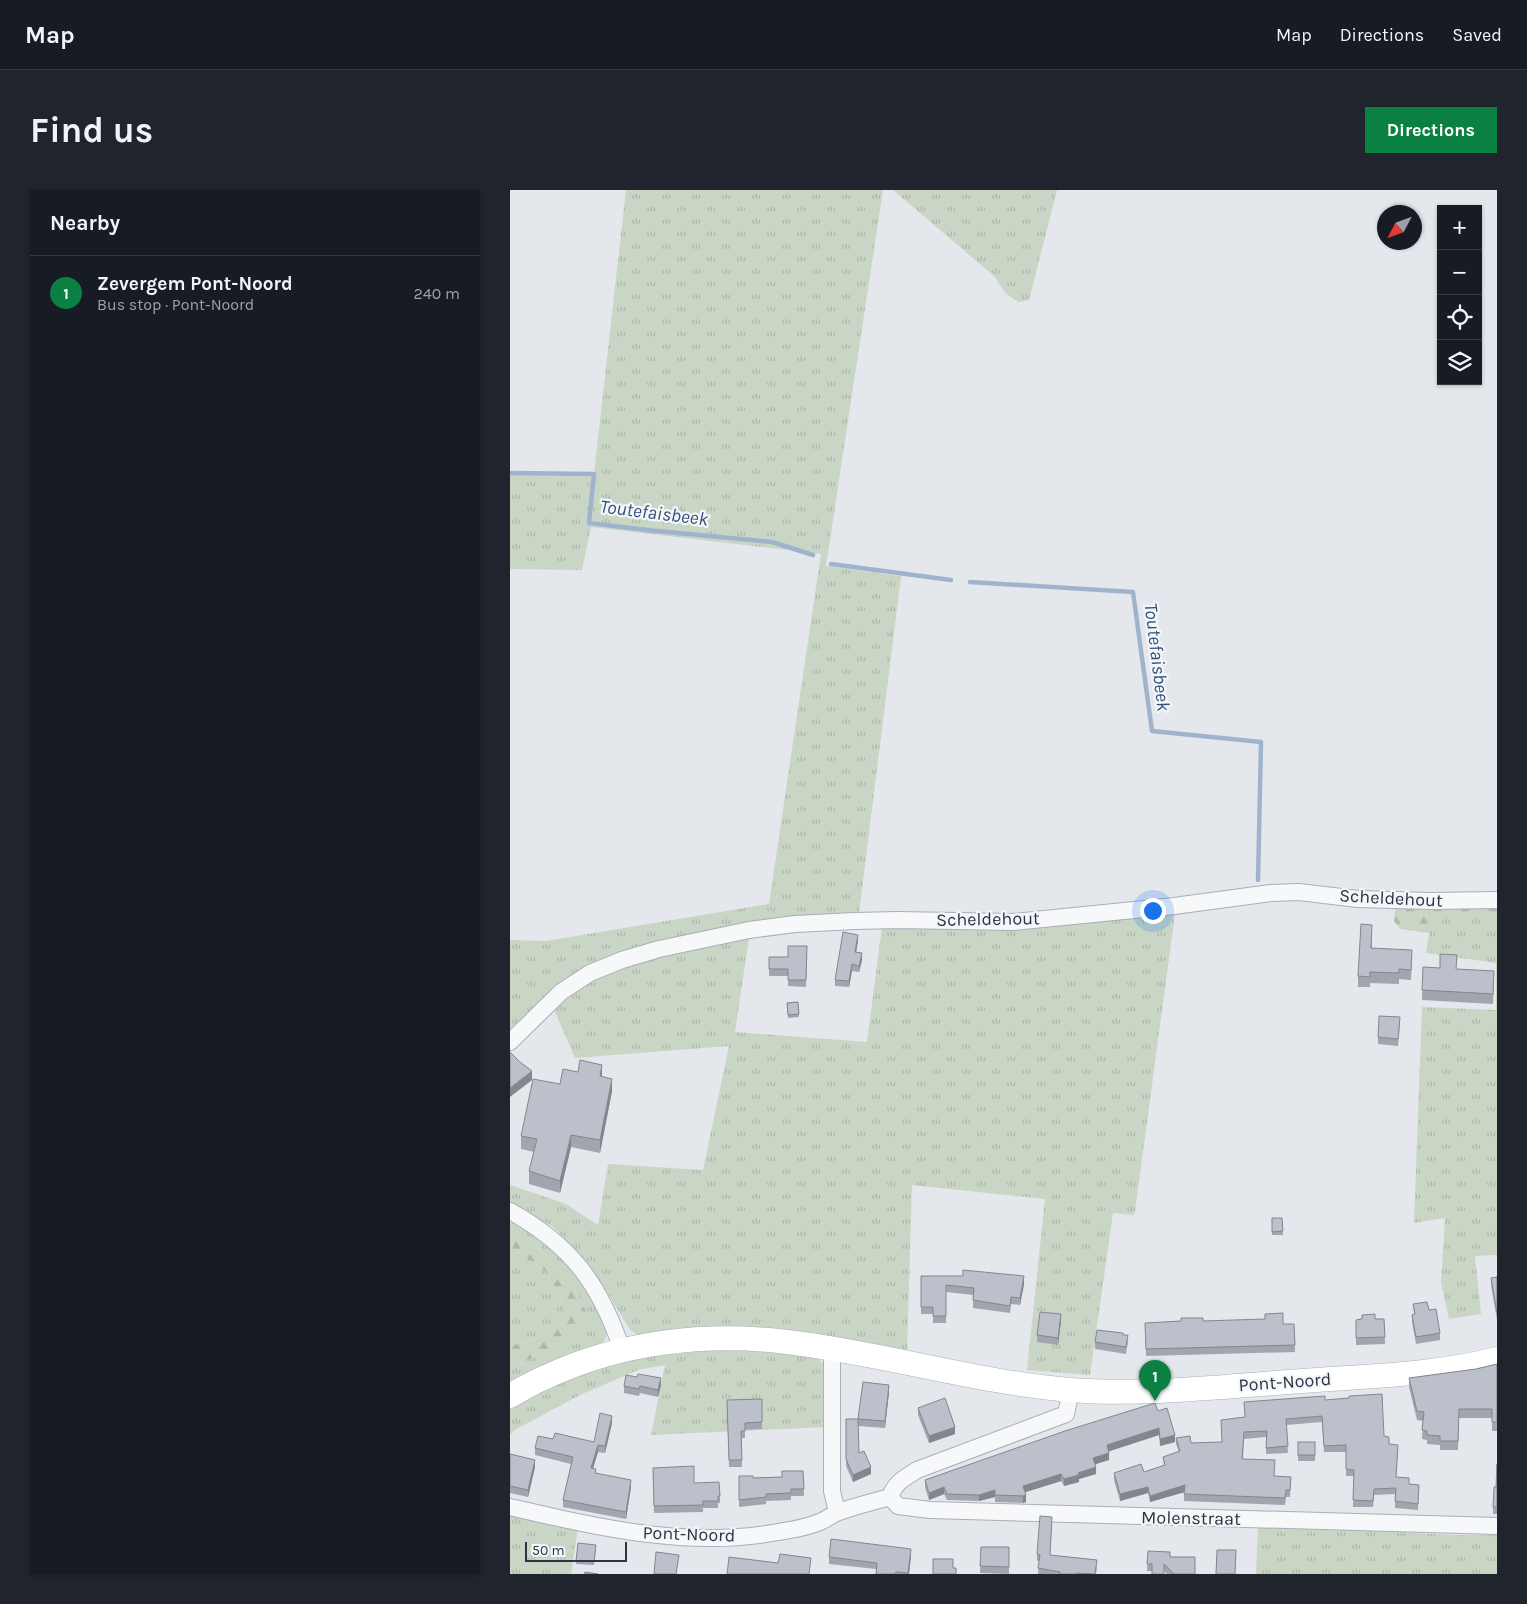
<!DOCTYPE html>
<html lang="en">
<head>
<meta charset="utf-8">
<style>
	body { margin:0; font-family:Karla,sans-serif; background:#20242c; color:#f1f3f6 }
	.controls { position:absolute; right:15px; top:15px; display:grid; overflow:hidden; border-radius:0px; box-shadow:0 1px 4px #0004 }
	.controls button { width:45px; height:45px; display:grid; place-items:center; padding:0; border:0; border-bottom:1px solid #363941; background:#171b24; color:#f1f3f6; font:25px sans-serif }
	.compass { position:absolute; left:867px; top:15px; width:45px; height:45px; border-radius:50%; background:#171b24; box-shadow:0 1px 4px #0004; rotate:229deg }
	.scale { position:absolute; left:15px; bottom:12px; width:102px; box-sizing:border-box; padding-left:5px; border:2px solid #2b3445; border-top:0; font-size:14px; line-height:18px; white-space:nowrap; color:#2b3445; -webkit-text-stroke:4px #f4f6f9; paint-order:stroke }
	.you { position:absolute; left:642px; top:720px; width:18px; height:18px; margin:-12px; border:4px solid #fff; border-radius:50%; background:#1a73e8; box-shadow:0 0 0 8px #1a73e833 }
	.badge { display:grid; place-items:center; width:32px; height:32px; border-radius:50%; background:#0b8043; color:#fff; font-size:16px; font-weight:700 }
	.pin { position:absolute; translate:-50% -41px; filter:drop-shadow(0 1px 2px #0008) }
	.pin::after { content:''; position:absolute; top:26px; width:18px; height:15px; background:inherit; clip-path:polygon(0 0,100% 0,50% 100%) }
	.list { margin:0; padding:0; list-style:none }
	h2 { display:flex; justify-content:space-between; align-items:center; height:65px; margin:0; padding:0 20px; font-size:21px }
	h2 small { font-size:16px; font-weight:400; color:#9ea1a6 }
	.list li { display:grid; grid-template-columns:32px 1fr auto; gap:15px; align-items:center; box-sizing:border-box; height:75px; padding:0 20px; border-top:1px solid #363941 }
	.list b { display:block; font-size:19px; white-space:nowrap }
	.list p { margin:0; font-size:16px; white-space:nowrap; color:#9ea1a6 }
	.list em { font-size:16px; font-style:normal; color:#9ea1a6 }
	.icon { flex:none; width:28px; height:28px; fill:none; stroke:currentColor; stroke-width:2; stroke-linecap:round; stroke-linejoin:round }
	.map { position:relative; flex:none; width:987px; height:1384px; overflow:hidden; border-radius:0px }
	header { display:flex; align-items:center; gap:30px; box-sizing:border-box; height:70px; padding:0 25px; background:#171b24; border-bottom:1px solid #363941 }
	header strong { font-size:24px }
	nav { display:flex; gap:28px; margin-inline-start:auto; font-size:18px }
	.intro { display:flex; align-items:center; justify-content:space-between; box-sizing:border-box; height:120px; padding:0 30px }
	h1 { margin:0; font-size:35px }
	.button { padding:12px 22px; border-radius:0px; background:#0b8043; color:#fff; font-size:18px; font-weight:700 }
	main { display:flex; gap:30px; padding:0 30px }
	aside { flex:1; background:#171b24; border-radius:0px; box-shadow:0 1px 4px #0004 }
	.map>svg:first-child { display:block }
</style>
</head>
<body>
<header>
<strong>Map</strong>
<nav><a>Map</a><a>Directions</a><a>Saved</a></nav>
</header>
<div class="intro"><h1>Find us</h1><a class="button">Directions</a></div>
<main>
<aside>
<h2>Nearby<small></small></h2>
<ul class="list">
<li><span class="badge">1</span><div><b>Zevergem Pont-Noord</b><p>Bus stop · Pont-Noord</p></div><em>240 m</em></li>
</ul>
</aside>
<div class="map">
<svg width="987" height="1384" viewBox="0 0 987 1384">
	<defs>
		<pattern id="grass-tufts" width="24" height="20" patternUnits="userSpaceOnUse" patternTransform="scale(1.25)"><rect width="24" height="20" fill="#c9d6c5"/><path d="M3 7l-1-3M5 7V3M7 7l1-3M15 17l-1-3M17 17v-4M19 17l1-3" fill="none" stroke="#adb8ab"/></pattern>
		<pattern id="forest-firs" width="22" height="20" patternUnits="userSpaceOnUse" patternTransform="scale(1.25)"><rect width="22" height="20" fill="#c9d6c5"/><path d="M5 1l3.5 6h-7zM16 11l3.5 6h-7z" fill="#adb8ab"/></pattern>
	</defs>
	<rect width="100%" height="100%" fill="#e4e7ec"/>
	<!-- grass -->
	<g fill="url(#grass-tufts)">
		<path d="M116,0H373L316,376L391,386L349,723L284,726L239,732L111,764L0,843V750L36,751L259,714L311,364L81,337L72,380L0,379V283L84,284Z"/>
		<path d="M383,0H547L519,110L509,112L496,104L484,86Z"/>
		<path d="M665,724L625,1021L624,1025L603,1023L580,1185L517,1180L535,1009L402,995L397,1163L300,1144L248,1137L189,1138L128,1145L120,1140L94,1097L70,1064L42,1036L0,1014V995L56,1014L88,1035L98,974L193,980L219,856L65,868L44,820L65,802L84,790L115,777L150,767L239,748L225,842L357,852L372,737Z"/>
		<path d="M922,726H987V1065L965,1066L971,1124L939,1129L931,1093L935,1028L904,1033L912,817L986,820V773L916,763Z"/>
		<path d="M7,1035C25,1047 45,1059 59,1076C71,1088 99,1130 96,1147C96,1148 92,1154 92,1154L0,1194V1180L65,1145L62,1094Z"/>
		<path d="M0,1055L36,1082L58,1127C43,1145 21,1151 0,1156Z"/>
		<path d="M165,1158L301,1163L313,1173L316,1237L141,1245L155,1175L128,1180L70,1205L3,1241L0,1245V1214L66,1180Z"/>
		<path d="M0,1324L68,1338L61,1384H0Z"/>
		<path d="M748,1335L944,1345H987V1384H746Z"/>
	</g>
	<!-- forest -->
	<g fill="url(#forest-firs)">
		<path d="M987,715V726H923L919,743L890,739L884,731L885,717L921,720Z"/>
		<path d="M0,1032L7,1035L62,1094L76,1121L79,1135L65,1145L0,1180V1156C21,1152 44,1144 58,1127L36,1082L0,1055Z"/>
	</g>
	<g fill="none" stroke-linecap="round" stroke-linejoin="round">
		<!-- stream -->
		<g stroke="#9fb4cc" stroke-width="4.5">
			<path d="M0,283L84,284L79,333L137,340L262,352L303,365"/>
			<path d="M321,374L441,390"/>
			<path d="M460,392L623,402L642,541L751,552L748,690"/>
		</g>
		<!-- street casing -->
		<g stroke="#a9aeb7" stroke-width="18">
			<g id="street">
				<path d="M0,852L51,802L80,783L112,770L149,759L239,740L285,734L345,731L387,730L504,732L664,716L761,703L789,702L848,709L920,711L987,710"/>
				<path d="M0,1021C61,1055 90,1094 112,1160"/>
				<path d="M322,1159V1301L327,1322"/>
				<path d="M380,1307L388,1316L420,1320L987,1336"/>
				<path d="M380,1307C385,1292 395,1288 407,1280L556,1224L561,1200"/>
				<path d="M0,1317C87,1337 178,1359 268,1342C282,1340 299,1337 312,1331C318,1328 323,1324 329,1322C345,1316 363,1312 380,1307"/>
			</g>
		</g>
		<!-- secondary casing -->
		<g stroke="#a9aeb7" stroke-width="25">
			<path id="secondary" d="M0,1206C12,1199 23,1192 36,1187C110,1152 196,1142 277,1152C372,1163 465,1192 560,1200C637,1206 715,1196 792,1191C857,1186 924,1185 987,1169"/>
		</g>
		<!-- street -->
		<use href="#street" stroke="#f7f8fa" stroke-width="16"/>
		<!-- secondary -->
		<use href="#secondary" stroke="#fff" stroke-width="24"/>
	</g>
	<!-- wall -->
	<g fill="#a1a5ae">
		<path d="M862,745V758L902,770L901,790L889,789V794L860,793V797H848V786Z"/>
		<path d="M348,751L346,762L352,770L349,782L342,781L339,797L325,796V790Z"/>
		<path d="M297,756L296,797L278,796V786H259V767H278Z"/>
		<path d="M913,777L947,779L984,791L983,814L912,810Z"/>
		<path d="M288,812L289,827L278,828L277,813Z"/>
		<path d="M890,834L888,856L868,854V847Z"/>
		<path d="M92,887L102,901L90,963L61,957L50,1003L19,994V981L24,962L11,959V946L50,894Z"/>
		<path d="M762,1028H772L773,1045H762Z"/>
		<path d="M411,1086L514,1094L510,1115L501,1114L500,1123L463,1118V1105L436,1102V1133H423V1124H411Z"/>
		<path d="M987,1087V1130L981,1095V1088Z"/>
		<path d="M903,1114L919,1120L930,1143V1150L906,1154L902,1132V1125L904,1124Z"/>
		<path d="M874,1129L875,1154L846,1155V1130Z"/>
		<path d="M551,1131L548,1155L527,1152V1145Z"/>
		<path d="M671,1131H693L773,1134H784L785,1162L636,1166L635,1133Z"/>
		<path d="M613,1145L618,1152L616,1164L585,1159V1152Z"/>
		<path d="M987,1174V1241H982V1228H949L948,1260H930V1255L917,1254V1250L912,1249L913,1231L907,1230L899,1197V1188L966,1179Z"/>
		<path d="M151,1195L148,1207L130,1203L129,1206L114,1203V1196Z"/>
		<path d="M379,1202L375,1238L348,1236L349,1263L361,1284L343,1292L336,1276V1229H348Z"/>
		<path d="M252,1209V1239L235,1240V1248H232V1277H219L217,1217Z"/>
		<path d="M815,1210L874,1246L879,1254L888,1261L886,1287L899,1294L909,1295L908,1320L885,1318V1304L864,1305L863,1317H843L844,1286H836V1262H814L812,1232L776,1235L778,1263L756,1264V1247L734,1249L733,1269L765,1286L781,1287L780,1307H776L775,1315L674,1311V1302L640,1312L638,1303L610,1311L604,1290V1283L634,1282L654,1276L653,1267L669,1262L666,1254V1248L681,1253L712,1252L734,1227Z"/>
		<path d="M408,1218L445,1244L419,1253L408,1225Z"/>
		<path d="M648,1221L665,1252L650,1256L649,1245L599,1261V1270L585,1274L586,1284L569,1289V1292L554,1296L551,1291L515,1302L516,1312L513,1313L485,1312V1307L469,1311L437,1310L434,1304L419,1310L415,1297V1290Z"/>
		<path d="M102,1233L95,1263L88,1262L83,1278L86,1283L121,1297L116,1329L53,1317V1310L61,1274L25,1265V1258L43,1249L84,1252Z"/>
		<rect x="788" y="1252" width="17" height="19"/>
		<path d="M0,1264L25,1277L18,1307L0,1303Z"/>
		<path d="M987,1274V1324H983V1317L986,1297Z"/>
		<path d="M143,1278L184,1293L210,1306V1313H208V1318H193V1322L144,1323Z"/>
		<path d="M293,1281L294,1306H281V1310L256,1311V1314L229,1317V1286L243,1288L272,1287Z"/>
		<path d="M542,1333L540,1365L587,1377L586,1384H528L529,1371H527V1364Z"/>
		<path d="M68,1353L86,1359L84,1375L66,1374Z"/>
		<path d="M471,1357H499V1384L470,1383Z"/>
		<path d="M638,1361L660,1367L685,1384H657L654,1381H637Z"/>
		<path d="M401,1366L399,1384H366V1379L319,1374V1367Z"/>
	</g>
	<!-- shaded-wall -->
	<g fill="#83868d">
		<path d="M348,745V751L345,769V762Z"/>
		<path d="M352,763V770L349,782V776Z"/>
		<path d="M342,774V781L339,797V791Z"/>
		<path d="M92,875V887L90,886Z"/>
		<path d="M22,881V890L0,907V898Z"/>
		<path d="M102,889V901L90,963V950Z"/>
		<path d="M61,945V957L50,1003V991Z"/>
		<path d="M514,1086V1094L510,1115V1108Z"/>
		<path d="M551,1124V1131L548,1155V1148Z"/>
		<path d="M151,1188V1195L148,1207V1200Z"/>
		<path d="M379,1195V1202L375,1238V1231Z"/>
		<path d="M102,1226V1233L95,1263V1256Z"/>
		<path d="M445,1237V1244L419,1253V1246Z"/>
		<path d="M649,1238V1245L597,1262V1255Z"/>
		<path d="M665,1245V1252L650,1256V1249Z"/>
		<path d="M88,1255V1262L81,1285V1278Z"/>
		<path d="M599,1263V1270L583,1275V1268Z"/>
		<path d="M25,1270V1277L18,1307V1300Z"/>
		<path d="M361,1277V1284L343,1292V1285Z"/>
		<path d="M586,1277V1284L569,1289V1292L554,1296V1289L568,1283Z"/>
		<path d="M551,1284V1291L513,1303V1296Z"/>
		<path d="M121,1290V1297L116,1329V1322Z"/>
		<path d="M675,1295V1302L640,1312V1306Z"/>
		<path d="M434,1297V1304L419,1310V1303Z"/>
		<path d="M638,1297V1303L610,1311V1304Z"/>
		<path d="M485,1300V1307L469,1311V1305Z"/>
		<path d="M516,1305V1312L513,1313V1306Z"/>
		<path d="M401,1359V1366L399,1384H398Z"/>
	</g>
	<!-- building -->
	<g fill="#bbc0ca" stroke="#83868d">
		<path d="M851,734L862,735L861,758L902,760L901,780L889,779V783L860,782V787L848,786Z"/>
		<path d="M333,742L348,745L345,762L352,763L349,776L342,774L339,791L325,790Z"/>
		<path d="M278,756H297L296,790H278V779H259V767H278Z"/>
		<path d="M930,764L947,765L946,779L984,781L983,804L912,800L913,777L930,778Z"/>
		<path d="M288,812L289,824L278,825L277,813Z"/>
		<path d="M869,826L890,827L888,849L868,847Z"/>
		<path d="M0,862L10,872L22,881L0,898Z"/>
		<path d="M70,870L92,875L90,886L102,889L90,950L61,945L50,991L19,981L27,949L11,946L23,889L50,894L53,879L68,882Z"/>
		<path d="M762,1028H772L773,1041L762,1042Z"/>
		<path d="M453,1080L514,1086L510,1108L501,1107L500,1116L463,1110L464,1098L436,1095V1126H423V1117H411V1086H453Z"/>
		<path d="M987,1087V1123L981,1088Z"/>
		<path d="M917,1112L919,1120L926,1119L930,1143L906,1147L902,1125L905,1124L903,1114Z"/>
		<path d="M530,1122L551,1124L548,1148L527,1145Z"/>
		<path d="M773,1123V1134H784L785,1155L636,1159L635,1133L671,1131V1128H693V1131L755,1129V1124Z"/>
		<path d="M865,1124V1129H874L875,1147L846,1148V1130L852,1129V1125Z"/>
		<path d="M587,1140L613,1143V1145H618L616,1157L585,1152Z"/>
		<path d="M987,1174V1232H982V1219H949L948,1251H930V1246L917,1245V1241L912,1240L914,1222L907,1221L899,1188L966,1179Z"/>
		<path d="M128,1184L151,1188L148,1200L130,1196L129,1199L114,1196L116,1185L127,1187Z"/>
		<path d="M353,1192L379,1195L375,1231L348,1229Z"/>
		<path d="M872,1204L874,1246L879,1247V1254L888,1255L886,1287L899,1288V1294L909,1295L908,1314L885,1311L886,1298L864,1299L863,1311L843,1310L844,1280L836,1279V1255L814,1256L812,1226L776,1229L778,1256L756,1258L757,1241L734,1242L732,1269L765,1270L764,1286L781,1287L780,1300H776L775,1308L674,1304L675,1295L640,1306L638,1297L610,1304L604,1283L631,1274L634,1282L655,1275L653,1267L670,1261L666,1248L680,1246L681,1253L712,1252L711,1230L735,1227L734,1212L815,1206V1210L839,1208V1206Z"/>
		<path d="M435,1208L445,1237L419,1246L408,1218Z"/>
		<path d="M252,1209V1232L235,1233V1241H231L232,1270H219L217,1210Z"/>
		<path d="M645,1213L648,1221L657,1218L665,1245L650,1249L649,1238L597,1255L599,1263L583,1268L586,1277L568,1283L569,1285L554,1289L551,1284L513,1296L516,1305L513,1306L485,1305V1300L469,1305L437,1304L434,1297L419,1303L415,1290L555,1241Z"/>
		<path d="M90,1223L102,1226L95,1256L88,1255L81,1278L86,1279L85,1283L121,1290L116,1322L53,1310L63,1267L25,1258L28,1246L43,1249L45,1243L84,1252Z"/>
		<path d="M336,1229H348L349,1263L354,1261L361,1277L343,1285L336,1269Z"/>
		<rect x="788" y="1252" width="17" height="13"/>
		<path d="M0,1264L25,1270L18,1300L0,1296Z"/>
		<path d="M987,1274V1317H983L984,1297H986Z"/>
		<path d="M184,1276V1293L209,1292L210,1306H208V1311H193V1315L144,1316L143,1278Z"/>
		<path d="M272,1281H293L294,1299H281V1303L256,1304V1307L229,1310V1286H243V1288L272,1287Z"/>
		<path d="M530,1326L542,1327L540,1365L587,1370L585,1384L566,1383V1384H550V1382L528,1378L530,1365L527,1364Z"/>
		<path d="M321,1349L401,1359L398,1383L386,1382L385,1384H366L367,1373L319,1367Z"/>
		<path d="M68,1353L86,1355L84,1371H66Z"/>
		<path d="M471,1357H499V1377L470,1376Z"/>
		<path d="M707,1360H726L725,1384H706Z"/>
		<path d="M638,1361L660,1362V1367H685V1384H664L654,1374V1384H642V1374H637Z"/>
		<path d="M146,1362L169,1365L166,1384H144Z"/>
		<path d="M270,1364L301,1368L299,1384H217L219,1367L268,1373Z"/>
		<path d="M423,1369H443V1378H446V1384H423Z"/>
		<path d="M75,1382L88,1384H74Z"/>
	</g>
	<g text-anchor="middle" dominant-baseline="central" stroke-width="4.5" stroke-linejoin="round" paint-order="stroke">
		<!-- street labels -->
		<g font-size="18" fill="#2b3445" stroke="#f4f6f9">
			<text transform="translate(881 708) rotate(3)">Scheldehout</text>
			<text transform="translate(478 729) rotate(-1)">Scheldehout</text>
			<text transform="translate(775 1192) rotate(-4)">Pont-Noord</text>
			<text transform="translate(681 1328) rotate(1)">Molenstraat</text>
			<text transform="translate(179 1344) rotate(2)">Pont-Noord</text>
		</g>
		<!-- water labels -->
		<g font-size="19" font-style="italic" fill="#34527a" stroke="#f4f6f9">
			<text transform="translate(144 323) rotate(7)">Toutefaisbeek</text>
			<text transform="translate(647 467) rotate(83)">Toutefaisbeek</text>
		</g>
	</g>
</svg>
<div class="controls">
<button>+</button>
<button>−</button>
<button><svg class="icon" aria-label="locate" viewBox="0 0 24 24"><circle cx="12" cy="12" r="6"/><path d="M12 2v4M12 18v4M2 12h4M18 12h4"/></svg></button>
<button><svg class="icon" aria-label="layers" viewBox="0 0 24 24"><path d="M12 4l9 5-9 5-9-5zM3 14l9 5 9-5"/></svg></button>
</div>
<svg class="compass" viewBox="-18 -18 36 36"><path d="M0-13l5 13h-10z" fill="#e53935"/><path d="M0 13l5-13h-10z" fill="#9ea1a6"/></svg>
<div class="scale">50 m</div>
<div class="you"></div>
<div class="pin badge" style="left:645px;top:1211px">1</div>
</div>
</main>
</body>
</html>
